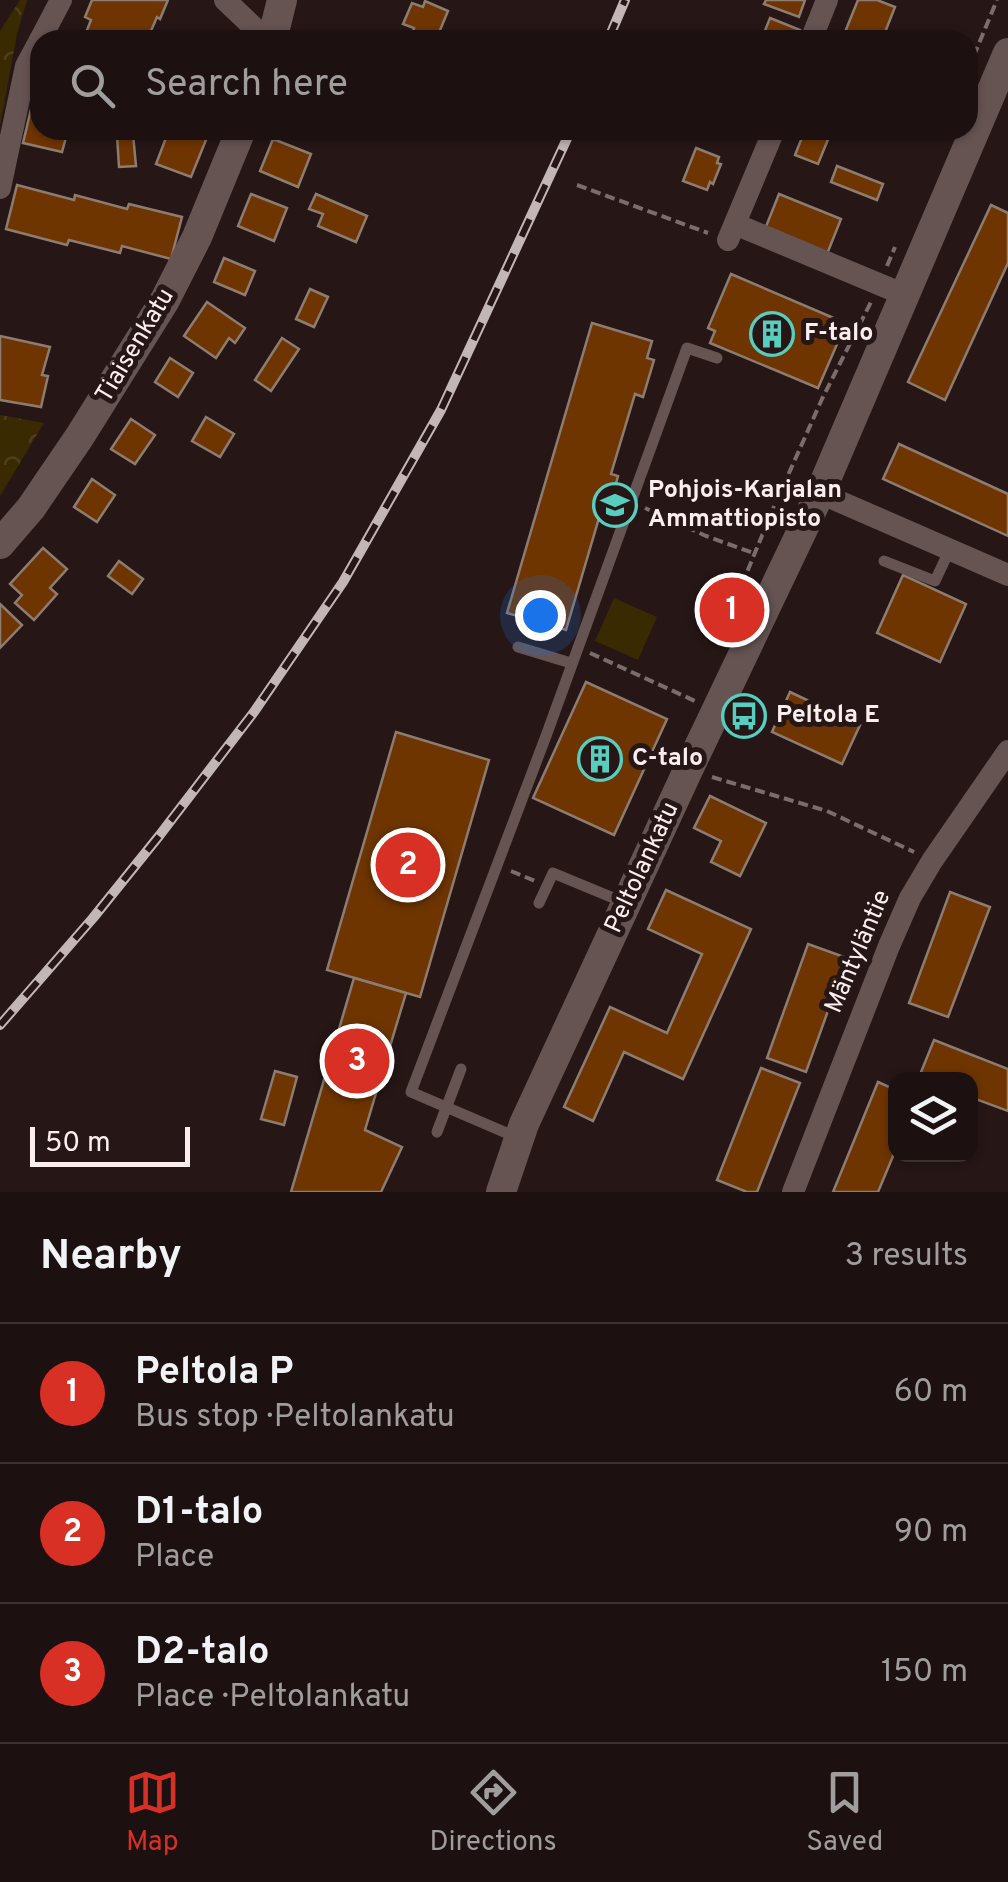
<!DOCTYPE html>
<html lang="en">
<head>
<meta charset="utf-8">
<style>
	body { margin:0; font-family:Overpass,sans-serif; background:#251a19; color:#f1f3f6 }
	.controls { position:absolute; right:30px; bottom:30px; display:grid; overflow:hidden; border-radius:20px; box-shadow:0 2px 8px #0004 }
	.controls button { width:90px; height:90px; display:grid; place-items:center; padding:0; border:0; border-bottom:2px solid #3a3130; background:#1c1110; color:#f1f3f6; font:50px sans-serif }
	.scale { position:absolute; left:30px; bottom:25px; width:160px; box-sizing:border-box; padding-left:10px; border:5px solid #faeeee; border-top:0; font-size:28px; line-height:35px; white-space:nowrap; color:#faeeee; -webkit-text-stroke:8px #261716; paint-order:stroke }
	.you { position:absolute; left:540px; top:615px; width:35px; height:35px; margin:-25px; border:8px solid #fff; border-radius:50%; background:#1a73e8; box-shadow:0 0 0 15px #1a73e833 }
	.badge { display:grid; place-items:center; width:65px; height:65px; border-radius:50%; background:#d93025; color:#fff; font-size:32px; font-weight:700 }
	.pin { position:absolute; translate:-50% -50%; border:5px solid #fff; box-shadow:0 2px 10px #0006 }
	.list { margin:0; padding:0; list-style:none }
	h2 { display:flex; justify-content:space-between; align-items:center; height:130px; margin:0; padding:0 40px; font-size:42px }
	h2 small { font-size:32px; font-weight:400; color:#a09d9f }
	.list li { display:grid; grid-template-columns:65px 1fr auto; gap:30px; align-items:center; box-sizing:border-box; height:140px; padding:0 40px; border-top:2px solid #3a3130 }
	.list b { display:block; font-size:38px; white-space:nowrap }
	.list p { margin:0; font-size:32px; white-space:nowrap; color:#a09d9f }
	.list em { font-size:32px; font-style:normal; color:#a09d9f }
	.icon { flex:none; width:55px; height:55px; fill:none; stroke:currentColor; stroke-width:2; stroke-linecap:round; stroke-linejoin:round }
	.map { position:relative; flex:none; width:1008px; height:1192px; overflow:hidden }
	.search { position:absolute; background:#1c1110; box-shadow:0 2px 8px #0004; left:30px; right:30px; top:30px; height:110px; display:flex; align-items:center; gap:25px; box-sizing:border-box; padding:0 35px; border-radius:30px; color:#a09d9f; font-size:38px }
	.sheet { height:550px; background:#1c1110 }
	nav { display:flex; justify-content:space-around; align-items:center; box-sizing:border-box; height:140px; border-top:2px solid #3a3130; background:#1c1110; font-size:28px; color:#a09d9f }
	nav a { display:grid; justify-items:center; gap:5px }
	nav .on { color:#d93025 }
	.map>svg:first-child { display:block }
</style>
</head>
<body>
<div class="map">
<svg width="1008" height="1192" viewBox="0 0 1008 1192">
	<defs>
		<pattern id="forest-crowns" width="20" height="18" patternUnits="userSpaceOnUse" patternTransform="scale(2.5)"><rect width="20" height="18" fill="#392a02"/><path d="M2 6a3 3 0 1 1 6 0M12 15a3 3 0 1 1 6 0" fill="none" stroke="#4d3f1b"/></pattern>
	</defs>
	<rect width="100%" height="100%" fill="#261716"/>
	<!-- forest -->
	<g fill="url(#forest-crowns)">
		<path d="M20,0H27L17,34L0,126V31Z"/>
		<path d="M0,415L44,423L0,496Z"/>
	</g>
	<!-- pitch -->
	<path fill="#392a02" d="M614,598L657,617L638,660L595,641Z"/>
	<!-- building -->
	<g fill="#6f3501" stroke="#8c7c72" stroke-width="2.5">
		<path d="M92,0H168L160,19L157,17L147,40H83L91,20L85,17Z"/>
		<path d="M766,0H805L799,17L764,4Z"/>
		<path d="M858,0H877L895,7L882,40H849L843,37Z"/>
		<path d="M425,1L448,11L436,40L413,32L414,28L403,24L412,3L423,7Z"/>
		<path d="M770,18L800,30L796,40L762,38Z"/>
		<path d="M40,71V130H68L62,152L23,143Z"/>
		<path d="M169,130H210L191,177L156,164Z"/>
		<path d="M805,130H811L829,137L818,164L795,155Z"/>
		<path d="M133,134L136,166L119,167L117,135Z"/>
		<path d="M273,139L311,154L298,187L260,171Z"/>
		<path d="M696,148L719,157L717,163L721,164L713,184L710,182L707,190L683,181Z"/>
		<path d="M837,166L883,184L877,200L831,182Z"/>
		<path d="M17,185L74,200L75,195L127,209L129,204L182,217L171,259L122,246L120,253L69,240L67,245L6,229Z"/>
		<path d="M251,194L287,208L274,241L238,226Z"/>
		<path d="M316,194L367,216L356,242L318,226L323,214L309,209Z"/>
		<path d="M779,194L841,219L827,254L765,229Z"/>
		<path d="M991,205L1008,213V263L945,400L908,382Z"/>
		<path d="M224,258L255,271L245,295L214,282Z"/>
		<path d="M731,274L836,319L828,338L838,342L818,388L710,343L715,331L708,328Z"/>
		<path d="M310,289L328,297L314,327L296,319Z"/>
		<path d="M207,302L245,328L235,343L229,338L216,358L184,336Z"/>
		<path d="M592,323L652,341L647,358L654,360L643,397L635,394L611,474L618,476L611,502L604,501L566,630L507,613Z"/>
		<path d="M0,336L50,347L42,375L48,376L41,407L0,400Z"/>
		<path d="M282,338L299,349L271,391L255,380Z"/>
		<path d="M170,358L193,373L178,397L155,382Z"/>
		<path d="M206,417L234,434L220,457L192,441Z"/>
		<path d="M131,419L155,435L135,464L111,449Z"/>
		<path d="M899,444L1008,494V536L883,479Z"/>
		<path d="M92,479L115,495L97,522L74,507Z"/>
		<path d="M43,548L67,569L50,588L57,594L34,620L15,603L22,595L10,584Z"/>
		<path d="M119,561L143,579L132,594L108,576Z"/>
		<path d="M903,575L966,604L940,662L877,633Z"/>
		<path d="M0,604L22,625L0,648Z"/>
		<path d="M586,682L667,719L614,835L533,798Z"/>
		<path d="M790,692L860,725L842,764L772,732Z"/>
		<path d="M396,732L489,760L420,997L327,970Z"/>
		<path d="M710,796L766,823L740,876L711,862L721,841L694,828Z"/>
		<path d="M666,890L751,929L683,1079L624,1052L593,1121L564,1107L610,1007L667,1033L702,954L648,929Z"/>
		<path d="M950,892L990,907L948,1017L909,1003Z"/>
		<path d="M808,944L847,958L806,1072L767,1058Z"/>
		<path d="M354,978L406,993L365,1130L402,1147L381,1192H291Z"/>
		<path d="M934,1040L1008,1069V1111L970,1097V1080H927L919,1077Z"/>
		<path d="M761,1068L800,1083L757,1192H747L717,1180Z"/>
		<path d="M275,1071L297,1077L284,1125L261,1119Z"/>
		<path d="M878,1082L896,1090V1149L878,1192H833Z"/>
	</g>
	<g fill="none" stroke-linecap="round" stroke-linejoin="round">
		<!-- path -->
		<g stroke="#7b6d6d" stroke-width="4" stroke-dasharray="10 5" stroke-linecap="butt">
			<path d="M968,70L997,0"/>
			<path d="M423,130L426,131"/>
			<path d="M577,185L708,233"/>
			<path d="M887,266L895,247"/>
			<path d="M645,508L706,536L756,554"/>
			<path d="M719,640L773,509L822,399L871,302"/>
			<path d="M590,653L695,701"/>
			<path d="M712,777L827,811L914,852"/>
			<path d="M511,871L535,881"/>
		</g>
		<!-- lane -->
		<g stroke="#665453" stroke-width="11">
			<path d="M884,561L935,581L950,549"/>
			<path d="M518,647L571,663"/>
			<path d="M539,903L553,873L623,902"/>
			<path d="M437,1132L461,1069"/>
			<path d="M516,1137L411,1092L546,736L687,348L717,358"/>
		</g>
		<!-- street -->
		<g stroke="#665453" stroke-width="22">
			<path d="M225,0L267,40"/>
			<path d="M40,40L61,0"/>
			<path d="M811,40L827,0"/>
			<path d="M0,188L26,66L40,40"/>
			<path d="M735,224L905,295"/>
			<path d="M728,240L774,130"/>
			<path d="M820,493L1008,575"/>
			<path d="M793,1192L889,946L910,898L932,861L1008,751"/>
		</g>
		<!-- secondary -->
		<g stroke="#665453" stroke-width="30">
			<path d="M272,40L282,0"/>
			<path d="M0,544L31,508L80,436L165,300L197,237L241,130"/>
			<path d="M501,1192L524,1124L688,770L820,493L1008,53"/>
		</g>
		<!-- rail casing -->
		<g stroke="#c3b6b6" stroke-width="10">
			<g id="rail">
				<path d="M608,40L625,0"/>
				<path d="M0,1025L93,918L159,836L254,712L343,582L441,410L571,130"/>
			</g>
		</g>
		<!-- rail -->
		<use href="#rail" stroke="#261716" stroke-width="6" stroke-dasharray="19" stroke-linecap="butt"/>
	</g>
	<!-- icons -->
	<defs>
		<g id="building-ring" transform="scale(2.25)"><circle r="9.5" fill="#261716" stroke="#58cec0" stroke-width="1.5"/><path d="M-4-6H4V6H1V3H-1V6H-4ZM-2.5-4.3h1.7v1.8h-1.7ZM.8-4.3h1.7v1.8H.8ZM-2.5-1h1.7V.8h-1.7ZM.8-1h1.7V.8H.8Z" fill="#58cec0"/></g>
		<g id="school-ring" transform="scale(2.25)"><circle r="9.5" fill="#261716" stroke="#58cec0" stroke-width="1.5"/><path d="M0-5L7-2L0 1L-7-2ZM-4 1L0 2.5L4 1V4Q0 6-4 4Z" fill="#58cec0"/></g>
		<g id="bus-ring" transform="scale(2.25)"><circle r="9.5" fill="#261716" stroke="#58cec0" stroke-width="1.5"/><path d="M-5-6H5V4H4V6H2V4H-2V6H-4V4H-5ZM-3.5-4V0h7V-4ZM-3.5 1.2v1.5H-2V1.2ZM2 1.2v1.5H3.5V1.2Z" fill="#58cec0"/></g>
	</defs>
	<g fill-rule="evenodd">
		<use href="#building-ring" x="772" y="334"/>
		<use href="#school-ring" x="615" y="505"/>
		<use href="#bus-ring" x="744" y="716"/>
		<use href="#building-ring" x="600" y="759"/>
	</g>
	<g text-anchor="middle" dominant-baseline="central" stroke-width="10" stroke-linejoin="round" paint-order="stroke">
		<!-- poi labels -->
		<g font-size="25" font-weight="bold" fill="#faeeee" stroke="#261716" text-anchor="start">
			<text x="804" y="334">F-talo</text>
			<text x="648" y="491">Pohjois-Karjalan<tspan x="648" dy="29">Ammattiopisto</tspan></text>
			<text x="776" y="716">Peltola E</text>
			<text x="632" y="759">C-talo</text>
		</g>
		<!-- street labels -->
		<g font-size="25" fill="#faeeee" stroke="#261716">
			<text transform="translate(136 346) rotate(-59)">Tiaisenkatu</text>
			<text transform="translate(643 868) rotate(-65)">Peltolankatu</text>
			<text transform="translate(859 952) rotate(-67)">Mäntyläntie</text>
		</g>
	</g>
</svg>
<div class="controls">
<button><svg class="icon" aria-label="layers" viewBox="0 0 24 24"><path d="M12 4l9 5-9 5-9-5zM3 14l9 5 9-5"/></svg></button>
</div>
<div class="scale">50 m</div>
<div class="you"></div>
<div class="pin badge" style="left:732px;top:610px">1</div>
<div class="pin badge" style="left:408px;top:865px">2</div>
<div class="pin badge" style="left:357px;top:1061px">3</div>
<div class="search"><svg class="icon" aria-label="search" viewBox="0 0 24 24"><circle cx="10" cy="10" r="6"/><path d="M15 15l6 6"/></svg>Search here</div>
</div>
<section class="sheet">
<h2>Nearby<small>3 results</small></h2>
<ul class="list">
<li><span class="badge">1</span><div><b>Peltola P</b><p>Bus stop · Peltolankatu</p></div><em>60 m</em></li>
<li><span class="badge">2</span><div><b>D1-talo</b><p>Place</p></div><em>90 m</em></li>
<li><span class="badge">3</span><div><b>D2-talo</b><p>Place · Peltolankatu</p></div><em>150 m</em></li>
</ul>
</section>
<nav>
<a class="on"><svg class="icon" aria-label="map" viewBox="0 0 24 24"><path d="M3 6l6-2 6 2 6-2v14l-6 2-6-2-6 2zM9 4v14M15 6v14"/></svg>Map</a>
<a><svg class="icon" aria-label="directions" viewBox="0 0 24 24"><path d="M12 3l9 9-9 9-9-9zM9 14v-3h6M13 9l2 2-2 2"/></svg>Directions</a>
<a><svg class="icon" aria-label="saved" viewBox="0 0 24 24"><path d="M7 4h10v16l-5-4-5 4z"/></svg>Saved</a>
</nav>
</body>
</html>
